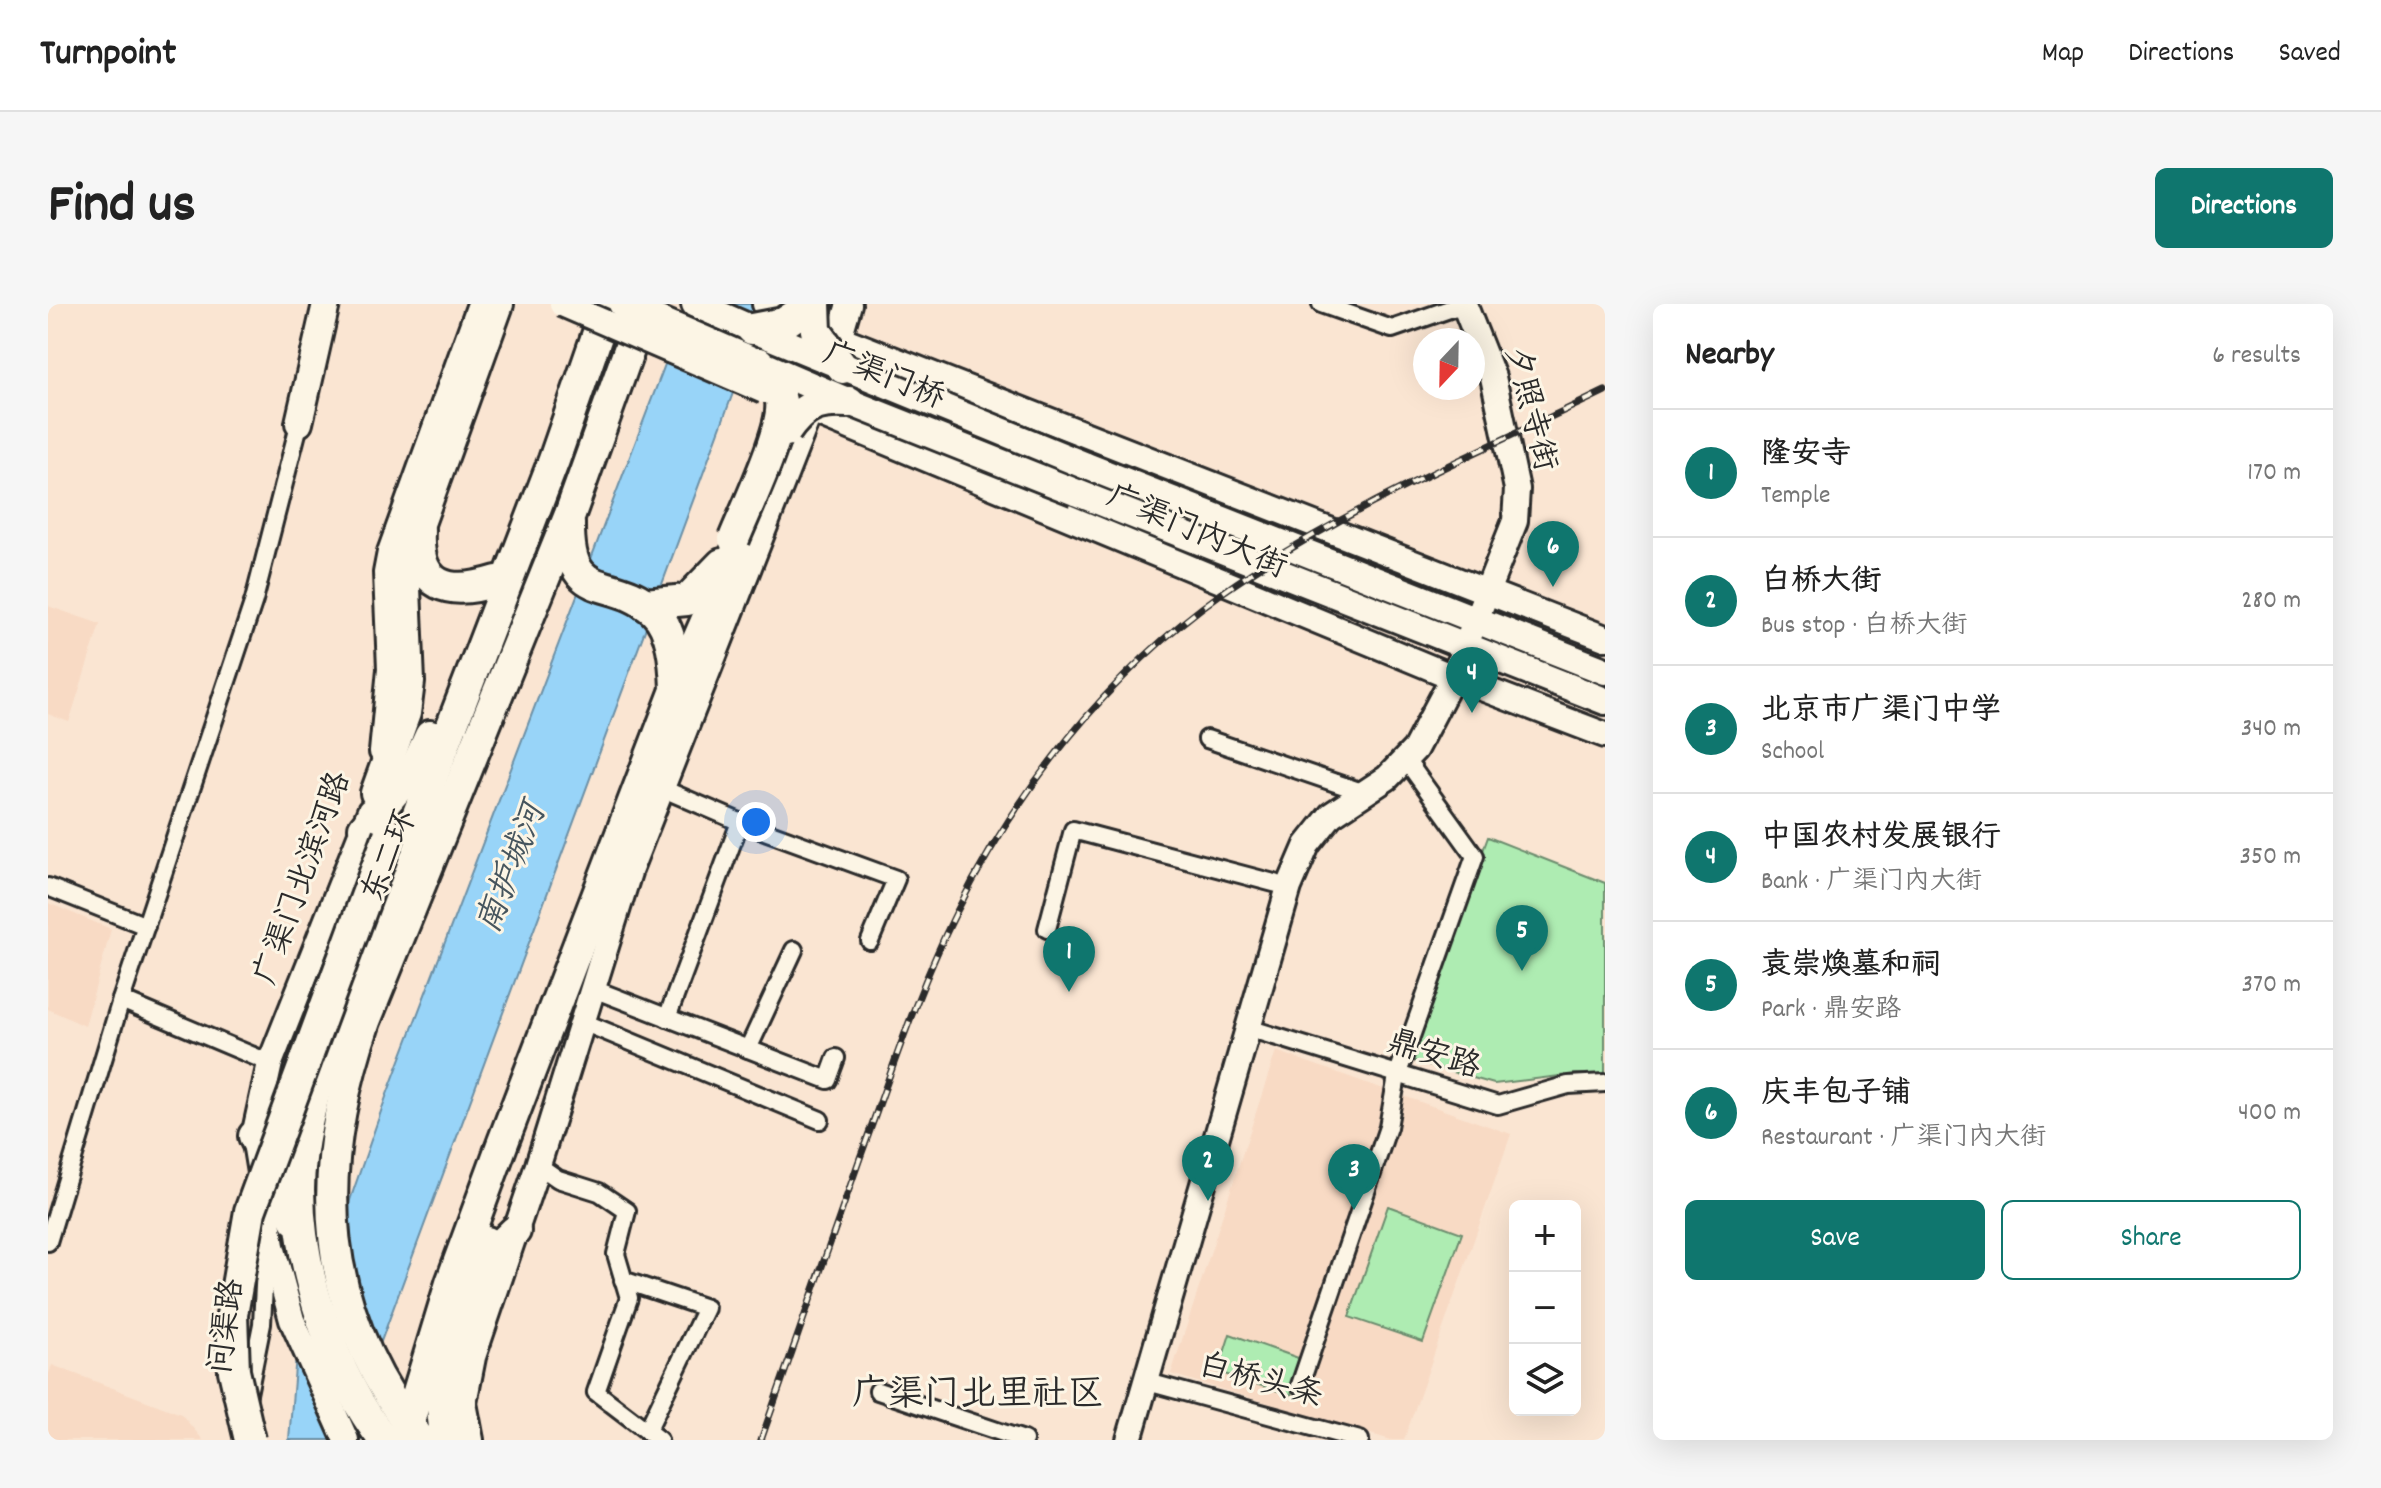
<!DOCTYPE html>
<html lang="en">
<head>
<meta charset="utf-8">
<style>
	body { margin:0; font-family:Dekko,"LXGW WenKai TC",sans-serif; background:#f6f6f6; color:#222 }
	.controls { position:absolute; right:24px; bottom:24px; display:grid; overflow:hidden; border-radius:12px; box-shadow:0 8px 32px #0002 }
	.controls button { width:72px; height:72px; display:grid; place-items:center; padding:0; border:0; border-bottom:2px solid #e0e0e0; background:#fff; color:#222; font:40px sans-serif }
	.compass { position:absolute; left:1365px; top:24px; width:72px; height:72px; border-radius:50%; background:#fff; box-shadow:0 8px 32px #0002; rotate:202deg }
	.you { position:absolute; left:708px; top:518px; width:28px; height:28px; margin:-20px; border:6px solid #fff; border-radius:50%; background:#1a73e8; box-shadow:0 0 0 12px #1a73e833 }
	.badge { display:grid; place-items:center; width:52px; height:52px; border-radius:50%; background:#0f766e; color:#fff; font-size:26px; font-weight:700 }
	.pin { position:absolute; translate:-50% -66px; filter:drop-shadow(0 2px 4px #0008) }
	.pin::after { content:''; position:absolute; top:42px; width:28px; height:24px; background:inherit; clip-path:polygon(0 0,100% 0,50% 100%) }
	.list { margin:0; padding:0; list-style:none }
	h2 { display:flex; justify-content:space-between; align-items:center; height:104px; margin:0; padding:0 32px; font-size:34px }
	h2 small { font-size:26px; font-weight:400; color:#767676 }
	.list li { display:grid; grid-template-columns:52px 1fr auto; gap:24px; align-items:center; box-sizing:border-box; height:128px; padding:0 32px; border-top:2px solid #e0e0e0 }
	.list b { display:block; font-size:30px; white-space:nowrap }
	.list p { margin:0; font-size:26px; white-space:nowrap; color:#767676 }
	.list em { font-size:26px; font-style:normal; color:#767676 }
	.actions { display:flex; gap:16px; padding:24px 32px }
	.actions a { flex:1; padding:18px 0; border:2px solid #0f766e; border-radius:12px; text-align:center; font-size:28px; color:#0f766e }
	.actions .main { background:#0f766e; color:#fff }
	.icon { flex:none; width:44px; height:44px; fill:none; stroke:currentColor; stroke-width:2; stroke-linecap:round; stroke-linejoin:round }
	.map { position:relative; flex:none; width:1557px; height:1136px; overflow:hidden; border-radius:12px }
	header { display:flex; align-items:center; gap:48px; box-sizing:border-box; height:112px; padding:0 40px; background:#fff; border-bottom:2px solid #e0e0e0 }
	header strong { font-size:38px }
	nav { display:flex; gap:44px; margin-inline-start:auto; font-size:28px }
	.intro { display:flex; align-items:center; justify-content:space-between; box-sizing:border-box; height:192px; padding:0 48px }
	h1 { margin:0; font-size:56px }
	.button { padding:20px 36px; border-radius:12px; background:#0f766e; color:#fff; font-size:28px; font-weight:700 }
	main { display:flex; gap:48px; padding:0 48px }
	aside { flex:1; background:#fff; border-radius:12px; box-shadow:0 8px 32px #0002 }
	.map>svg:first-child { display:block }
</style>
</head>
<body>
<header>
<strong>Turnpoint</strong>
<nav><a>Map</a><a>Directions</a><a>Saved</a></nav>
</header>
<div class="intro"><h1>Find us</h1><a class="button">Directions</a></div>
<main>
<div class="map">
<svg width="1557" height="1136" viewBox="0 0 1557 1136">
	<rect width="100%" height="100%" fill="#fae5d2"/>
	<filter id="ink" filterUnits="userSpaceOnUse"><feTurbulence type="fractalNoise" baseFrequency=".0125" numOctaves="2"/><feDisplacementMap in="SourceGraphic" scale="16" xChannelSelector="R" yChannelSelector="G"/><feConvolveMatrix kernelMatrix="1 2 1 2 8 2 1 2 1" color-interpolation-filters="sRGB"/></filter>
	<g filter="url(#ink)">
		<!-- built -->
		<g fill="#f8dac4">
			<path d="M0,302L52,320L21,418L0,410Z"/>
			<path d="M0,599L63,625L37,722L0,705Z"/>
			<path d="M1228,747L1463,830L1356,1136H1343L1123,1070Z"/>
			<path d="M4,1061L133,1110L155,1136H0V1072Z"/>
		</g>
		<!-- green -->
		<g fill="#aeecb2" stroke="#6c8c6e" stroke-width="2">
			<path d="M1440,533L1557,579V771L1528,770L1446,780L1359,755Z"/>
			<path d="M1340,902L1414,929L1375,1038L1301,1013Z"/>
			<path d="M1182,1030L1253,1055L1243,1091L1170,1068Z"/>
		</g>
		<!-- water -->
		<path fill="#98d4f8" stroke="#6c90a6" stroke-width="2" d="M640,0H718L315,1086L319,1136H241L248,1051L338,793Z"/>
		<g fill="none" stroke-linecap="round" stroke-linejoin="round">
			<!-- street casing -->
			<g stroke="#2b2b2b" stroke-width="22">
				<g id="street">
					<path d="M1273,0L1344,25L1416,0"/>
					<path d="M1159,435L1317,489"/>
					<path d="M613,484L692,518L848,575L822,637"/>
					<path d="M0,583L98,622"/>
					<path d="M999,625L1025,526L1241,583"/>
					<path d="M543,684L780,776L788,754"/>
					<path d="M73,696L206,296L253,113"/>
					<path d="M619,714L692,518"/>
					<path d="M535,718L772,816"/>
					<path d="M1200,724L1450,801L1520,781L1557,779"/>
					<path d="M700,745L746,646"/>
					<path d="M490,861L510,875L551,888L579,907L568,950L581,994L548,1088L611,1136"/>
					<path d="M0,938L73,696L222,759"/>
					<path d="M575,976L658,1004L599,1127"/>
					<path d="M1096,1077L1312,1136"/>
					<path d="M1252,1081L1340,823L1349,772L1427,552L1358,456"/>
					<path d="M830,1087L976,1136"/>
					<path d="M199,1095L214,1020L218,944"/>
				</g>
			</g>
			<!-- secondary casing -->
			<g stroke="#2b2b2b" stroke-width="30">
				<g id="secondary">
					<path d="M717,0L791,34L1557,334"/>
					<path d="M751,102L1405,373L1557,431"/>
					<path d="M334,448L342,365L338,269L342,248L432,0"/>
					<path d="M298,1136L244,1016L224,942L206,832L222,759L322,507"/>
					<path d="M423,1136L416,1099L425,1053L490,861L582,565L791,34L801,0"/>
					<path d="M1081,1136L1241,583L1259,541L1283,511L1339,474L1367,445L1405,373L1467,217L1469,185L1445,73L1416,0"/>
				</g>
			</g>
			<!-- primary casing -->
			<g stroke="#2b2b2b" stroke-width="32">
				<g id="primary">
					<path d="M647,0L704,25"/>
					<path d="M251,119L278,0"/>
					<path d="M1036,161L1557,367"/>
					<path d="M1027,188L1557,397"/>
				</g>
			</g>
			<!-- highway casing -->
			<g stroke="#2b2b2b" stroke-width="36">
				<g id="highway">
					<path d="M521,219C520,303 564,268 606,307C625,325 627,360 628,384"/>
					<path d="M371,226C368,285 401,292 449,277"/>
					<path d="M597,300L639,296L674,260"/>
					<path d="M328,489L357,409L361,378L356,261L450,0"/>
					<path d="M316,524L369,461L382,432"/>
					<path d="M206,832L247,916"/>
					<path d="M432,961L467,927"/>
					<path d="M356,1134L403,979L455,838L628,386L703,214"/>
					<path d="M336,1136C286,1073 251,966 251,886C251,839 265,793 278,749L506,156L560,0"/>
					<path d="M372,1136C270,1004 264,871 317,717L521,213L596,4"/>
					<path d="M400,1136C379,1085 421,988 439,938"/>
				</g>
			</g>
			<!-- street -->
			<use href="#street" stroke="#fcf5e5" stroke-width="16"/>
			<!-- secondary -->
			<use href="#secondary" stroke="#fcf5e5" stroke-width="24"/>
			<!-- primary -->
			<use href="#primary" stroke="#fcf5e5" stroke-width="26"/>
			<!-- highway -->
			<use href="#highway" stroke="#fcf5e5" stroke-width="30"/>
			<!-- rail casing -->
			<g stroke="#2b2b2b" stroke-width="7">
				<path id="rail" d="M713,1136C746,1042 779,948 812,854C842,772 869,687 908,609C970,485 1060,370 1174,289C1292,206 1427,150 1557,87"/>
			</g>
			<!-- rail -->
			<use href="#rail" stroke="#fcf5e5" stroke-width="4" stroke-dasharray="12" stroke-linecap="butt"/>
			<!-- secondary-bridge casing -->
			<g stroke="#2b2b2b" stroke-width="30" stroke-linecap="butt">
				<path id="secondary-bridge" d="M514,0L716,87"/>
			</g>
			<!-- primary-bridge casing -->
			<g stroke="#2b2b2b" stroke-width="32" stroke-linecap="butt">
				<g id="primary-bridge">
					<path d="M574,0L801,98L1027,188"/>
					<path d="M704,25L1036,161"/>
				</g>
			</g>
			<!-- highway-bridge casing -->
			<g stroke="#2b2b2b" stroke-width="36" stroke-linecap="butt">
				<g id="highway-bridge">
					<path d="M767,0L768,27L795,64"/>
					<path d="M704,25L736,19L764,0"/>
					<path d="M738,127C756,101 771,96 801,98"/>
					<path d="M686,235C698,205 737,125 733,97C730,81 721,71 711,59"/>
					<path d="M202,1136L186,1067L184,1011L202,907L341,531"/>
				</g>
			</g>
			<!-- secondary-bridge -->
			<use href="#secondary-bridge" stroke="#fcf5e5" stroke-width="24"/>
			<!-- primary-bridge -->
			<use href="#primary-bridge" stroke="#fcf5e5" stroke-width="26"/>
			<!-- highway-bridge -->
			<use href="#highway-bridge" stroke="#fcf5e5" stroke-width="30"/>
		</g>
	</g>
	<g text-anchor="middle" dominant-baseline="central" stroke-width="6" stroke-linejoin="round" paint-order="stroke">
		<!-- street labels -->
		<g font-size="32" fill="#2b2b2b" stroke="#fcf5e5">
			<text transform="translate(835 74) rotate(22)">广渠门桥</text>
			<text transform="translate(1480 105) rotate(76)">夕照寺街</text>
			<text transform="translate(1148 230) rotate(23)">广渠门内大街</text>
			<text transform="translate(344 553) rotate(-68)">东二环</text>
			<text transform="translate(257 575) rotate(-70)">广渠门北滨河路</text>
			<text transform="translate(1385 753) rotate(17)">鼎安路</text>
			<text transform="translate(181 1023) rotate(-83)">问渠路</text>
			<text transform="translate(1212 1079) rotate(15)">白桥头条</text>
		</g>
		<!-- water labels -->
		<g font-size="34" font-style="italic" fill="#46555e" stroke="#fcf5e5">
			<text transform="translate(466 565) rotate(-69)">南护城河</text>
		</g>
		<!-- quarter labels -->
		<g font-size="36" fill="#2b2b2b" stroke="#fcf5e5">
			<text x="930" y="1093">广渠门北里社区</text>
		</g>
	</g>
</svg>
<div class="controls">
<button>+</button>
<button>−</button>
<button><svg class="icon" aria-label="layers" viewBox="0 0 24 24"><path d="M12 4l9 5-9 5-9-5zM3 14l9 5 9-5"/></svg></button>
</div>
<svg class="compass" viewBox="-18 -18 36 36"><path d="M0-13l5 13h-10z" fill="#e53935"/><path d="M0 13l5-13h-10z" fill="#767676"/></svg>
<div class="you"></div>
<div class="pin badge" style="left:1021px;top:688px">1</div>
<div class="pin badge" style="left:1160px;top:897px">2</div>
<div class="pin badge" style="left:1306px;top:906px">3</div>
<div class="pin badge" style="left:1424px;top:409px">4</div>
<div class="pin badge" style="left:1474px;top:667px">5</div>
<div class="pin badge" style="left:1505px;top:283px">6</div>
</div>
<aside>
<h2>Nearby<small>6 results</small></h2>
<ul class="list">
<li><span class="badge">1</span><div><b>隆安寺</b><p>Temple</p></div><em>170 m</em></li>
<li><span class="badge">2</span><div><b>白桥大街</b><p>Bus stop · 白桥大街</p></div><em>280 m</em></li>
<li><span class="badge">3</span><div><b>北京市广渠门中学</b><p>School</p></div><em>340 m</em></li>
<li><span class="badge">4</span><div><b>中国农村发展银行</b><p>Bank · 广渠门内大街</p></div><em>350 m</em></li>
<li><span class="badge">5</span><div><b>袁崇焕墓和祠</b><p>Park · 鼎安路</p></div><em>370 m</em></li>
<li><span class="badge">6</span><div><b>庆丰包子铺</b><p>Restaurant · 广渠门内大街</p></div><em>400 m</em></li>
</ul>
<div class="actions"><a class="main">Save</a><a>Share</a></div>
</aside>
</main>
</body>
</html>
